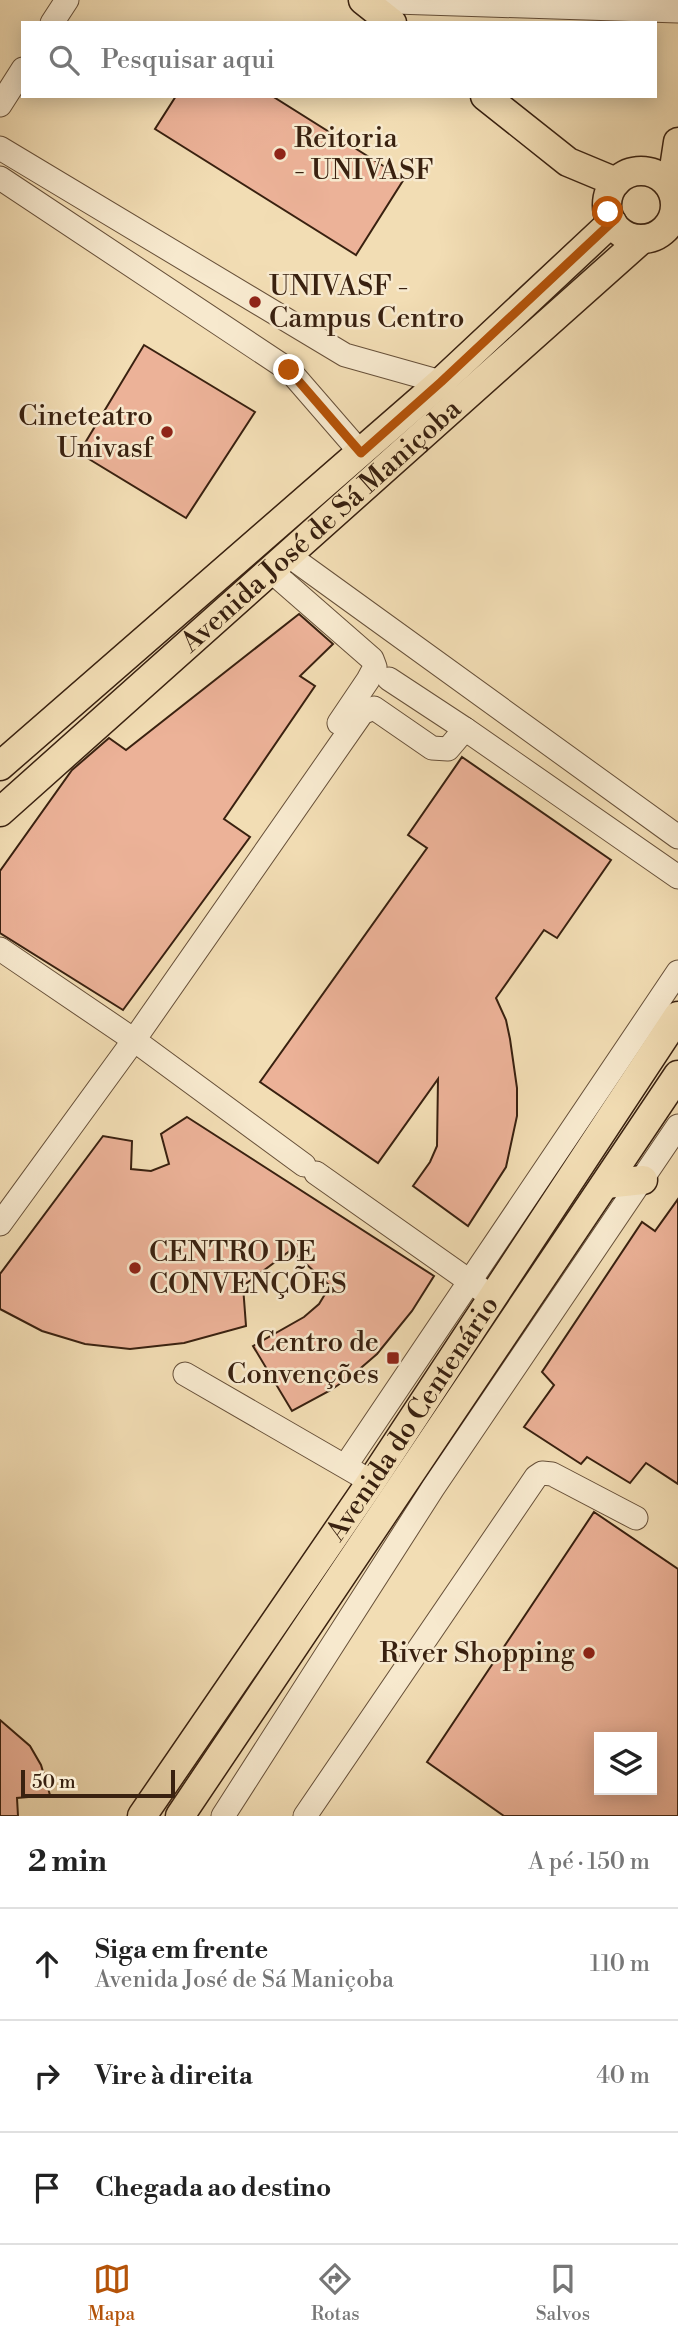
<!DOCTYPE html>
<html lang="pt">
<head>
<meta charset="utf-8">
<style>
	body { margin:0; font-family:"Libre Bodoni",serif; background:#f6f6f6; color:#222 }
	.controls { position:absolute; right:21px; bottom:21px; display:grid; overflow:hidden; border-radius:0px; box-shadow:0 4px 18px #0003 }
	.controls button { width:63px; height:63px; display:grid; place-items:center; padding:0; border:0; border-bottom:2px solid #e0e0e0; background:#fff; color:#222; font:35px sans-serif }
	.scale { position:absolute; left:21px; bottom:18px; width:154px; box-sizing:border-box; padding-left:7px; border:4px solid #392110; border-top:0; font-size:19px; line-height:24px; white-space:nowrap; color:#392110; -webkit-text-stroke:5px #f7e9ce; paint-order:stroke }
	.stop { position:absolute; width:21px; height:21px; margin:-16px; border:5px solid #b45309; border-radius:50%; background:#fff }
	.stop.end { background:#b45309; border-color:#fff; box-shadow:0 2px 7px #0008 }
	.list { margin:0; padding:0; list-style:none }
	h2 { display:flex; justify-content:space-between; align-items:center; height:91px; margin:0; padding:0 28px; font-size:30px }
	h2 small { font-size:23px; font-weight:400; color:#767676 }
	.list li { display:grid; grid-template-columns:46px 1fr auto; gap:21px; align-items:center; box-sizing:border-box; height:112px; padding:0 28px; border-top:2px solid #e0e0e0 }
	.list b { display:block; font-size:26px; white-space:nowrap }
	.list p { margin:0; font-size:23px; white-space:nowrap; color:#767676 }
	.list em { font-size:23px; font-style:normal; color:#767676 }
	.icon { flex:none; width:38px; height:38px; fill:none; stroke:currentColor; stroke-width:2; stroke-linecap:round; stroke-linejoin:round }
	.map { position:relative; flex:none; width:678px; height:1816px; overflow:hidden }
	.search { position:absolute; background:#fff; box-shadow:0 4px 18px #0003; left:21px; right:21px; top:21px; height:77px; display:flex; align-items:center; gap:18px; box-sizing:border-box; padding:0 24px; border-radius:0px; color:#767676; font-size:26px }
	.sheet { height:427px; background:#fff }
	nav { display:flex; justify-content:space-around; align-items:center; box-sizing:border-box; height:98px; border-top:2px solid #e0e0e0; background:#fff; font-size:19px; color:#767676 }
	nav a { display:grid; justify-items:center; gap:4px }
	nav .on { color:#b45309 }
	.map>svg:first-child { display:block }
</style>
</head>
<body>
<div class="map">
<svg width="678" height="1816" viewBox="0 0 678 1816">
	<rect width="100%" height="100%" fill="#f2ddb4"/>
	<filter id="stains"><feTurbulence type="fractalNoise" baseFrequency=".00286" numOctaves="4"/><feColorMatrix values="0 0 0 0 .2 0 0 0 0 .09 0 0 0 0 .02 0 0 0 .5 -.17"/></filter>
	<radialGradient id="worn" r=".72"><stop offset=".6" stop-color="#630" stop-opacity="0"/><stop offset="1" stop-color="#630" stop-opacity=".3"/></radialGradient>
	<!-- building -->
	<g fill="#ecb298" stroke="#392110" stroke-width="2" fill-rule="evenodd">
		<path d="M176,96H272L404,179L356,255L155,129Z"/>
		<path d="M144,345L255,412L186,518L79,453Z"/>
		<path d="M299,614L333,644L300,676L315,686L224,819L250,837L123,1010L0,933V871L72,770L109,738L126,750Z"/>
		<path d="M462,757L611,860L557,938L544,930L496,998L506,1020L510,1039L517,1088V1116L506,1167L468,1226L413,1186L430,1162L437,1146L438,1079L378,1163L260,1082L427,848L408,835Z"/>
		<path d="M187,1117L434,1276L412,1311L377,1354L355,1373L331,1390L292,1411L253,1346L304,1317L319,1304L330,1286L291,1250L243,1286L246,1326L184,1343L130,1349L85,1344L42,1331L0,1309V1274L103,1136L132,1141L131,1169L151,1171L169,1164L161,1134Z"/>
		<path d="M678,1199V1484L646,1463L630,1483L587,1457L581,1464L524,1427L554,1385L542,1372L642,1222L655,1231Z"/>
		<path d="M594,1512L678,1569V1816H504L427,1762ZM599,1737H652V1790H599Z"/>
		<path d="M0,1720L30,1746L41,1765L50,1795L17,1798L18,1816H0Z"/>
	</g>
	<g fill="none" stroke-linecap="round" stroke-linejoin="round">
		<!-- minor casing -->
		<g stroke="#675039" stroke-width="25">
			<g id="minor">
				<path d="M364,1L678,11"/>
				<path d="M52,23L67,0"/>
				<path d="M0,105L23,69"/>
				<path d="M0,148L345,355L441,382"/>
				<path d="M0,178L289,370L361,453"/>
				<path d="M288,555L678,837"/>
				<path d="M270,570L372,659L375,667L368,680L339,723"/>
				<path d="M389,679L465,729L678,877"/>
				<path d="M0,949L134,1040L304,1165"/>
				<path d="M316,1173L482,1290"/>
				<path d="M0,1224L134,1040L362,713L374,708L432,748L448,749L465,729"/>
				<path d="M185,1374L358,1474"/>
				<path d="M346,1465L678,972"/>
				<path d="M223,1816L433,1488L678,1126"/>
				<path d="M305,1816L536,1477L542,1473L552,1474L636,1518"/>
			</g>
		</g>
		<!-- major casing -->
		<g stroke="#392110" stroke-width="31">
			<g id="major">
				<path d="M363,0L392,23"/>
				<path d="M485,96L568,162L616,182"/>
				<circle cx="641" cy="205" r="34"/>
				<path d="M671,188L678,142"/>
				<path d="M0,766L441,382L612,222"/>
				<path id="s1" d="M0,812L642,239"/>
				<path d="M606,1184L643,1180"/>
				<path id="s2" d="M142,1816L371,1482L678,1016"/>
				<path d="M180,1816L678,1075"/>
			</g>
		</g>
		<!-- minor -->
		<use href="#minor" stroke="#f7e9ce" stroke-width="23"/>
		<!-- major -->
		<use href="#major" stroke="#f2ddb4" stroke-width="28"/>
	</g>
	<g fill="none" stroke-linecap="round" stroke-linejoin="round">
		<!-- route -->
		<path stroke="#b45309" stroke-width="9" d="M289,370L361,453L441,382L612,222L608,212"/>
	</g>
	<!-- markers -->
	<g fill="#8f2418" stroke="#f7e9ce" stroke-width="2.5">
		<circle cx="280" cy="154" r="7"/>
		<circle cx="255" cy="302" r="7"/>
		<circle cx="167" cy="432" r="7"/>
		<circle cx="135" cy="1268" r="7"/>
		<rect x="386" y="1351" width="14" height="14" rx="3.5"/>
		<circle cx="589" cy="1653" r="7"/>
	</g>
	<g text-anchor="middle" dominant-baseline="central" stroke-width="5" stroke-linejoin="round" paint-order="stroke">
		<!-- poi labels -->
		<g font-size="28" fill="#392110" stroke="#f7e9ce" text-anchor="start">
			<text x="294" y="138">Reitoria<tspan x="294" dy="32">- UNIVASF</tspan></text>
			<text x="269" y="286">UNIVASF -<tspan x="269" dy="32">Campus Centro</tspan></text>
			<text x="153" y="416" text-anchor="end">Cineteatro<tspan x="153" dy="32">Univasf</tspan></text>
			<text x="149" y="1252">CENTRO DE<tspan x="149" dy="32">CONVENÇÕES</tspan></text>
			<text x="379" y="1342" text-anchor="end">Centro de<tspan x="379" dy="32">Convenções</tspan></text>
			<text x="575" y="1653" text-anchor="end">River Shopping</text>
		</g>
		<!-- street labels -->
		<g font-size="28" fill="#392110" stroke="#f7e9ce">
			<text stroke="none"><textPath href="#s1" startOffset="430">Avenida José de Sá Maniçoba</textPath></text>
			<text stroke="none"><textPath href="#s2" startOffset="481">Avenida do Centenário</textPath></text>
		</g>
	</g>
	<rect width="100%" height="100%" filter="url(#stains)"/>
	<rect width="100%" height="100%" fill="url(#worn)"/>
</svg>
<div class="controls">
<button><svg class="icon" aria-label="layers" viewBox="0 0 24 24"><path d="M12 4l9 5-9 5-9-5zM3 14l9 5 9-5"/></svg></button>
</div>
<div class="scale">50 m</div>
<div class="stop" style="left:608px;top:212px"></div>
<div class="stop end" style="left:289px;top:370px"></div>
<div class="search"><svg class="icon" aria-label="search" viewBox="0 0 24 24"><circle cx="10" cy="10" r="6"/><path d="M15 15l6 6"/></svg>Pesquisar aqui</div>
</div>
<section class="sheet">
<h2>2 min<small>A pé · 150 m</small></h2>
<ul class="list">
<li><svg class="icon" aria-label="ahead" viewBox="0 0 24 24"><path d="M12 20V5M6 11l6-6 6 6"/></svg><div><b>Siga em frente</b><p>Avenida José de Sá Maniçoba</p></div><em>110 m</em></li>
<li><svg class="icon" aria-label="right" viewBox="0 0 24 24"><path d="M7 20v-9h11M14 6l5 5-5 5"/></svg><div><b>Vire à direita</b></div><em>40 m</em></li>
<li><svg class="icon" aria-label="arrive" viewBox="0 0 24 24"><path d="M6 21V4h12l-3 4 3 4H6"/></svg><div><b>Chegada ao destino</b></div></li>
</ul>
</section>
<nav>
<a class="on"><svg class="icon" aria-label="map" viewBox="0 0 24 24"><path d="M3 6l6-2 6 2 6-2v14l-6 2-6-2-6 2zM9 4v14M15 6v14"/></svg>Mapa</a>
<a><svg class="icon" aria-label="directions" viewBox="0 0 24 24"><path d="M12 3l9 9-9 9-9-9zM9 14v-3h6M13 9l2 2-2 2"/></svg>Rotas</a>
<a><svg class="icon" aria-label="saved" viewBox="0 0 24 24"><path d="M7 4h10v16l-5-4-5 4z"/></svg>Salvos</a>
</nav>
</body>
</html>
